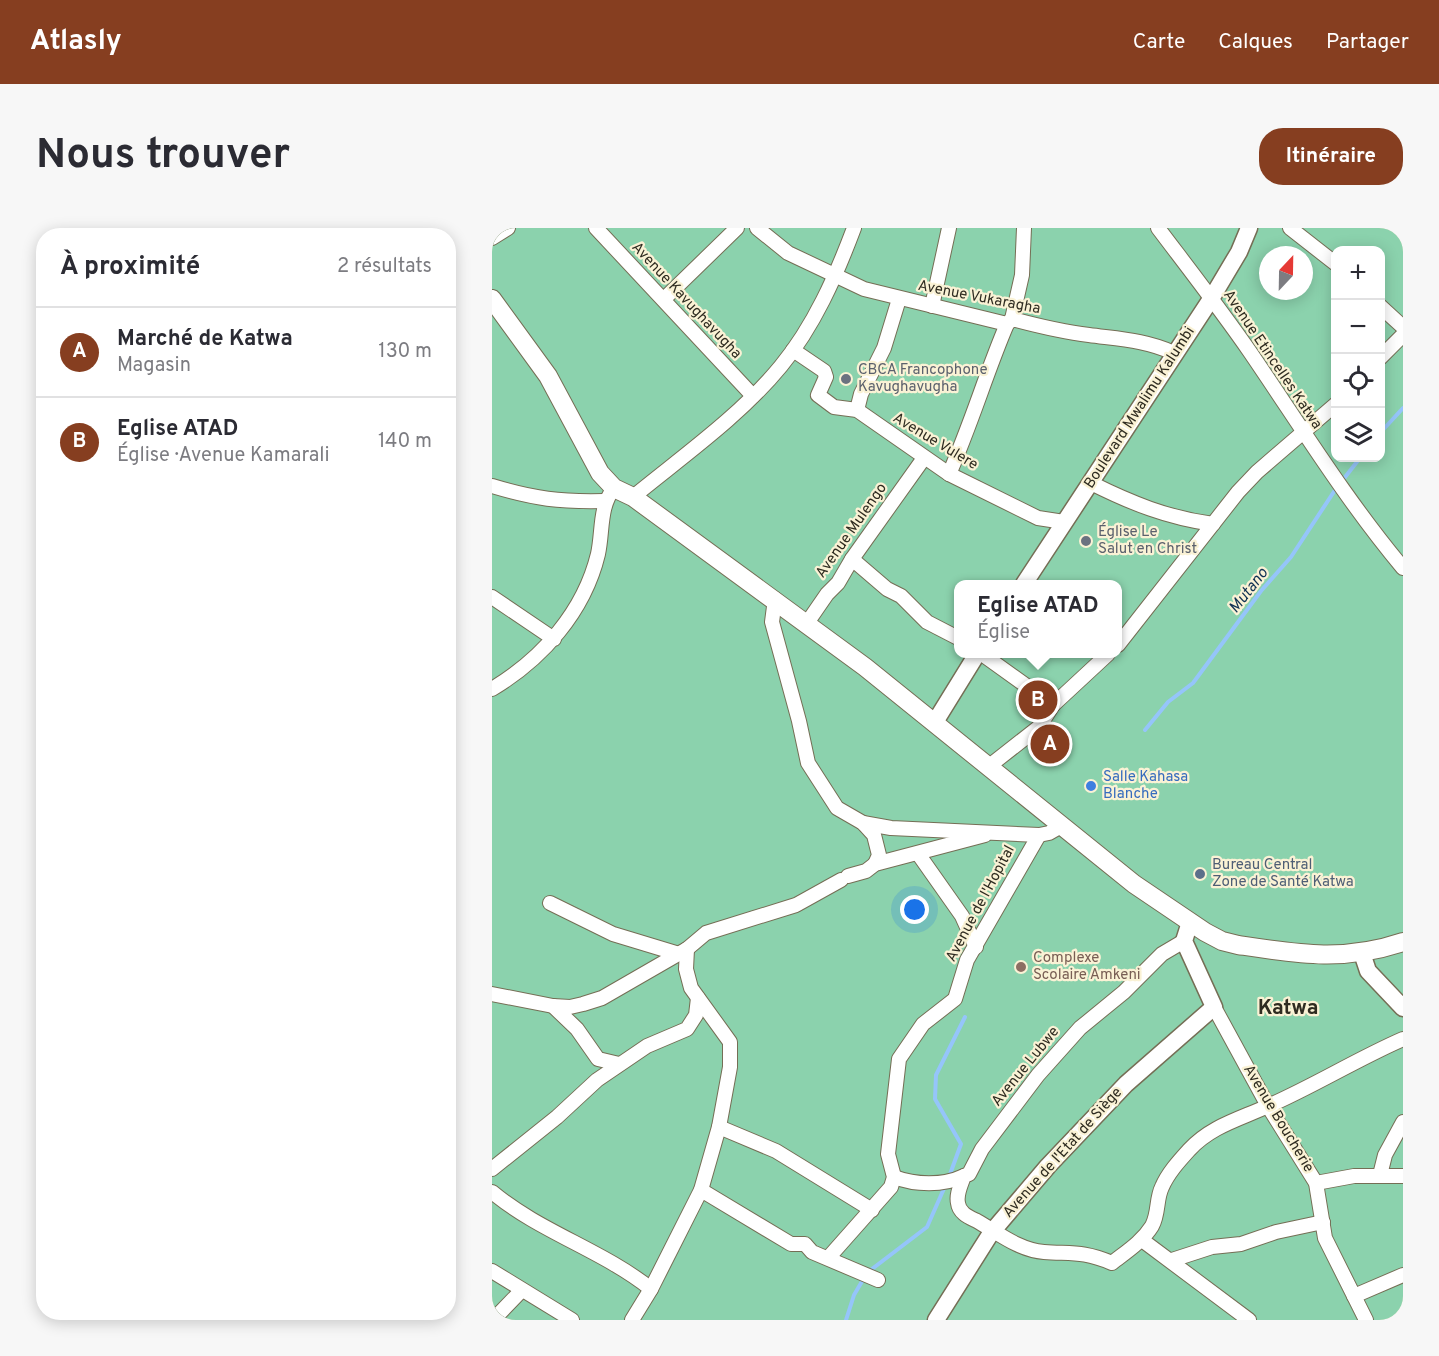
<!DOCTYPE html>
<html lang="fr">
<head>
<meta charset="utf-8">
<style>
	body { margin:0; font-family:Overpass,sans-serif; background:#f7f7f7; color:#2b2b33 }
	.controls { position:absolute; right:18px; top:18px; display:grid; overflow:hidden; border-radius:12px; box-shadow:0 3px 15px #0003 }
	.controls button { width:54px; height:54px; display:grid; place-items:center; padding:0; border:0; border-bottom:2px solid #e1e1e2; background:#fff; color:#2b2b33; font:30px sans-serif }
	.compass { position:absolute; left:767px; top:18px; width:54px; height:54px; border-radius:50%; background:#fff; box-shadow:0 3px 15px #0003; rotate:22deg }
	.you { position:absolute; left:423px; top:682px; width:21px; height:21px; margin:-15px; border:4px solid #fff; border-radius:50%; background:#1a73e8; box-shadow:0 0 0 9px #1a73e833 }
	.badge { display:grid; place-items:center; width:39px; height:39px; border-radius:50%; background:#863e20; color:#fff; font-size:20px; font-weight:700 }
	.pin { position:absolute; translate:-50% -50%; border:3px solid #fff; box-shadow:0 2px 6px #0006 }
	.popup { position:absolute; left:462px; top:352px; width:168px; height:78px; box-sizing:border-box; display:grid; place-content:center; border-radius:12px; background:#fff; filter:drop-shadow(0 2px 4px #0005); font-size:20px; white-space:nowrap; color:#7c7c81 }
	.popup b { font-size:22px; color:#2b2b33 }
	.popup::after { content:''; position:absolute; left:50%; top:100%; margin-left:-12px; border:12px solid transparent; border-top-color:#fff }
	.list { margin:0; padding:0; list-style:none }
	h2 { display:flex; justify-content:space-between; align-items:center; height:78px; margin:0; padding:0 24px; font-size:26px }
	h2 small { font-size:20px; font-weight:400; color:#7c7c81 }
	.list li { display:grid; grid-template-columns:39px 1fr auto; gap:18px; align-items:center; box-sizing:border-box; height:90px; padding:0 24px; border-top:2px solid #e1e1e2 }
	.list b { display:block; font-size:22px; white-space:nowrap }
	.list p { margin:0; font-size:20px; white-space:nowrap; color:#7c7c81 }
	.list em { font-size:20px; font-style:normal; color:#7c7c81 }
	.icon { flex:none; width:33px; height:33px; fill:none; stroke:currentColor; stroke-width:2; stroke-linecap:round; stroke-linejoin:round }
	.map { position:relative; flex:none; width:911px; height:1092px; overflow:hidden; border-radius:24px }
	header { display:flex; align-items:center; gap:36px; box-sizing:border-box; height:84px; padding:0 30px; background:#863e20; color:#fff }
	header strong { font-size:28px }
	nav { display:flex; gap:33px; margin-inline-start:auto; font-size:21px }
	.intro { display:flex; align-items:center; justify-content:space-between; box-sizing:border-box; height:144px; padding:0 36px }
	h1 { margin:0; font-size:42px }
	.button { padding:15px 27px; border-radius:24px; background:#863e20; color:#fff; font-size:21px; font-weight:700 }
	main { display:flex; gap:36px; padding:0 36px }
	aside { flex:1; background:#fff; border-radius:24px; box-shadow:0 3px 15px #0003 }
	.map>svg:first-child { display:block }
</style>
</head>
<body>
<header>
<strong>Atlasly</strong>
<nav><a>Carte</a><a>Calques</a><a>Partager</a></nav>
</header>
<div class="intro"><h1>Nous trouver</h1><a class="button">Itinéraire</a></div>
<main>
<aside>
<h2>À proximité<small>2 résultats</small></h2>
<ul class="list">
<li><span class="badge">A</span><div><b>Marché de Katwa</b><p>Magasin</p></div><em>130 m</em></li>
<li><span class="badge">B</span><div><b>Eglise ATAD</b><p>Église · Avenue Kamarali</p></div><em>140 m</em></li>
</ul>
</aside>
<div class="map">
<svg width="911" height="1092" viewBox="0 0 911 1092">
	<rect width="100%" height="100%" fill="#ede5c8"/>
	<!-- green -->
	<path fill="#8bd2ad" fill-rule="evenodd" d="M0,0H911V1092H0ZM844,22H888V230H844ZM776,27H812V63H776ZM466,356H626V426H466Z"/>
	<g fill="none" stroke-linecap="round" stroke-linejoin="round">
		<!-- stream -->
		<g stroke="#95c5fa" stroke-width="4">
			<path d="M888,205L911,180"/>
			<path d="M850,253L868,230"/>
			<path d="M653,502L676,474L701,455L769,363L799,329L845,259"/>
			<path d="M457,949L469,916L443,871L444,847L473,789"/>
			<path d="M376,1044L435,999L454,956"/>
			<path d="M354,1092L362,1067L372,1050"/>
		</g>
		<!-- minor casing -->
		<g stroke="#756e55" stroke-width="16">
			<g id="minor">
				<path d="M104,0L261,168"/>
				<path d="M265,0L296,25L372,61L515,96L520,91C546,98 571,104 597,107C627,111 654,112 682,125"/>
				<path d="M666,0C697,41 729,82 758,124C808,197 854,272 911,340"/>
				<path d="M798,0L844,36"/>
				<path d="M0,10L16,0"/>
				<path d="M172,71L245,0"/>
				<path d="M440,78L457,0"/>
				<path d="M888,78L911,99"/>
				<path d="M520,91L530,47L532,0"/>
				<path d="M301,122L332,143L334,149L326,167L342,179L365,182L457,246L546,290L572,294"/>
				<path d="M888,130L911,107"/>
				<path d="M365,182L369,166L392,120L407,71"/>
				<path d="M457,246C479,197 494,145 515,96"/>
				<path d="M599,255C639,275 676,290 721,296"/>
				<path d="M0,258C43,271 68,274 112,273"/>
				<path d="M141,269C191,228 248,188 289,138C322,98 344,48 362,0"/>
				<path d="M360,331L395,361L409,368L435,394L466,410"/>
				<path d="M0,369L62,411"/>
				<path d="M283,371L280,394L307,493L316,535L345,580L371,595L382,607L387,627L383,636"/>
				<path d="M315,395L335,366L346,355L360,331L432,230"/>
				<path d="M626,417L746,264L765,244L844,176"/>
				<path d="M490,426L561,477"/>
				<path d="M0,461C50,431 92,384 106,326C111,303 107,279 122,260"/>
				<path d="M496,539L547,499L561,477L616,426"/>
				<path d="M371,595L399,600L547,607L557,605L571,597"/>
				<path d="M427,627L470,688L484,719"/>
				<path d="M356,648L374,643L383,636L493,607"/>
				<path d="M58,675L121,706L187,726"/>
				<path d="M692,713L670,726L632,764L588,800L546,847L490,921L477,946L472,948C469,957 464,966 466,975C467,985 477,989 485,993C506,1005 527,1022 552,1024C581,1026 591,1023 620,1035C634,1024 650,1014 660,998C667,985 664,971 670,959C676,945 687,933 697,922C719,898 748,891 776,878C822,858 865,831 911,811"/>
				<path d="M0,766L61,778L78,779L91,776L110,770L195,721L214,705L304,677L349,652"/>
				<path d="M61,778L85,801L106,831L127,836"/>
				<path d="M722,779L776,878L824,955L833,1010L874,1092"/>
				<path d="M227,899L284,923L380,982"/>
				<path d="M0,941L65,889L105,852L155,818L195,801L204,787L206,770"/>
				<path d="M888,947L893,927L911,894"/>
				<path d="M402,949C423,957 451,958 472,948"/>
				<path d="M824,955L862,948H911"/>
				<path d="M209,962L299,1016H313L320,1024L386,1052"/>
				<path d="M0,964C48,1004 110,1022 159,1061"/>
				<path d="M650,1012L757,1092"/>
				<path d="M337,1029L399,959L402,949L396,926L407,831L431,796L463,771L475,732L547,607"/>
				<path d="M680,1032L720,1019L749,1016L784,1004L831,994"/>
				<path d="M0,1043L80,1092"/>
				<path d="M862,1068L911,1047"/>
				<path d="M1,1092L30,1062"/>
				<path d="M140,1092L159,1061L209,962L227,899L238,839V814L199,760L194,741L195,721"/>
			</g>
		</g>
		<!-- tertiary casing -->
		<g stroke="#756e55" stroke-width="19">
			<g id="tertiary">
				<path d="M532,356L719,71L747,24L757,0"/>
				<path d="M443,494L485,426"/>
				<path d="M870,725L876,743L911,780"/>
				<path d="M444,1092L499,1005L556,938L634,856L722,779L692,713L698,694"/>
			</g>
		</g>
		<!-- secondary casing -->
		<g stroke="#756e55" stroke-width="20">
			<path id="secondary" d="M0,71L56,148L108,245L122,260L141,269L373,439L642,656L713,704L730,713L746,717C806,726 852,734 911,714"/>
		</g>
		<!-- minor -->
		<use href="#minor" stroke="#fff" stroke-width="14"/>
		<!-- tertiary -->
		<use href="#tertiary" stroke="#fff" stroke-width="16"/>
		<!-- secondary -->
		<use href="#secondary" stroke="#fff" stroke-width="18"/>
	</g>
	<!-- markers -->
	<g fill="#6b7280" stroke="#faf2d5" stroke-width="2">
		<circle cx="354" cy="151" r="6"/>
		<circle cx="594" cy="313" r="6"/>
	</g>
	<circle fill="#3f7fe0" stroke="#faf2d5" stroke-width="2" cx="599" cy="558" r="6"/>
	<circle fill="#5c6f8a" stroke="#faf2d5" stroke-width="2" cx="708" cy="646" r="6"/>
	<circle fill="#8d6e63" stroke="#faf2d5" stroke-width="2" cx="529" cy="739" r="6"/>
	<g text-anchor="middle" dominant-baseline="central" stroke-width="4.5" stroke-linejoin="round" paint-order="stroke">
		<!-- street labels -->
		<g font-size="15" fill="#2f2c21" stroke="#faf2d5">
			<text transform="translate(487 70) rotate(11)">Avenue Vukaragha</text>
			<text transform="translate(194 73) rotate(47)">Avenue Kavughavugha</text>
			<text transform="translate(780 132) rotate(56)">Avenue Etincelles Katwa</text>
			<text transform="translate(648 180) rotate(-57)">Boulevard Mwalimu Kalumbi</text>
			<text transform="translate(443 214) rotate(31)">Avenue Vulere</text>
			<text transform="translate(360 303) rotate(-55)">Avenue Mulengo</text>
			<text transform="translate(489 676) rotate(-62)">Avenue de l'Hopital</text>
			<text transform="translate(534 839) rotate(-51)">Avenue Lubwe</text>
			<text transform="translate(786 891) rotate(59)">Avenue Boucherie</text>
			<text transform="translate(571 925) rotate(-48)">Avenue de l'Etat de Siège</text>
		</g>
		<!-- worship labels -->
		<g font-size="15" fill="#5b616d" stroke="#faf2d5" text-anchor="start">
			<text x="366" y="142">CBCA Francophone<tspan x="366" dy="17">Kavughavugha</tspan></text>
			<text x="606" y="304">Église Le<tspan x="606" dy="17">Salut en Christ</tspan></text>
		</g>
		<!-- shop labels -->
		<g font-size="15" fill="#366cbe" stroke="#faf2d5" text-anchor="start">
			<text x="611" y="549">Salle Kahasa<tspan x="611" dy="17">Blanche</tspan></text>
		</g>
		<!-- service labels -->
		<g font-size="15" fill="#4e5e75" stroke="#faf2d5" text-anchor="start">
			<text x="720" y="637">Bureau Central<tspan x="720" dy="17">Zone de Santé Katwa</tspan></text>
		</g>
		<!-- education labels -->
		<g font-size="15" fill="#785e54" stroke="#faf2d5" text-anchor="start">
			<text x="541" y="730">Complexe<tspan x="541" dy="17">Scolaire Amkeni</tspan></text>
		</g>
		<!-- water labels -->
		<g font-size="16" font-style="italic" fill="#103254" stroke="#faf2d5">
			<text transform="translate(757 363) rotate(-52)">Mutano</text>
		</g>
		<!-- district labels -->
		<g font-size="21" font-weight="bold" fill="#2f2c21" stroke="#faf2d5">
			<text x="796" y="780">Katwa</text>
		</g>
	</g>
</svg>
<div class="controls">
<button>+</button>
<button>−</button>
<button><svg class="icon" aria-label="locate" viewBox="0 0 24 24"><circle cx="12" cy="12" r="6"/><path d="M12 2v4M12 18v4M2 12h4M18 12h4"/></svg></button>
<button><svg class="icon" aria-label="layers" viewBox="0 0 24 24"><path d="M12 4l9 5-9 5-9-5zM3 14l9 5 9-5"/></svg></button>
</div>
<svg class="compass" viewBox="-18 -18 36 36"><path d="M0-13l5 13h-10z" fill="#e53935"/><path d="M0 13l5-13h-10z" fill="#7c7c81"/></svg>
<div class="you"></div>
<div class="pin badge" style="left:558px;top:516px">A</div>
<div class="pin badge" style="left:546px;top:472px">B</div>
<div class="popup"><b>Eglise ATAD</b>Église</div>
</div>
</main>
</body>
</html>
